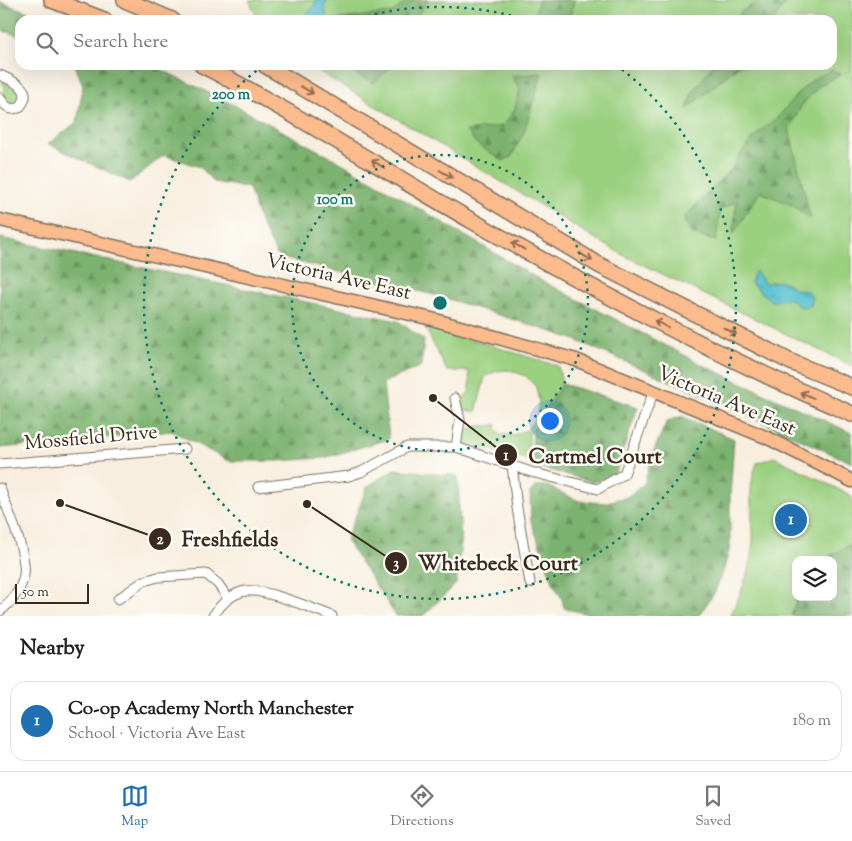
<!DOCTYPE html>
<html lang="en">
<head>
<meta charset="utf-8">
<style>
	body { margin:0; font-family:"Sorts Mill Goudy",serif; background:#f6f6f6; color:#222 }
	.controls { position:absolute; right:15px; bottom:15px; display:grid; overflow:hidden; border-radius:10px; box-shadow:0 5px 20px #0002 }
	.controls button { width:45px; height:45px; display:grid; place-items:center; padding:0; border:0; border-bottom:1px solid #e0e0e0; background:#fff; color:#222; font:25px sans-serif }
	.scale { position:absolute; left:15px; bottom:12px; width:74px; box-sizing:border-box; padding-left:5px; border:2px solid #3b2a1e; border-top:0; font-size:14px; line-height:18px; white-space:nowrap; color:#3b2a1e; -webkit-text-stroke:4px #fdfcf7; paint-order:stroke }
	.you { position:absolute; left:549px; top:420px; width:18px; height:18px; margin:-12px; border:4px solid #fff; border-radius:50%; background:#1a73e8; box-shadow:0 0 0 8px #1a73e833 }
	.badge { display:grid; place-items:center; width:32px; height:32px; border-radius:50%; background:#1f6fb2; color:#fff; font-size:16px; font-weight:700 }
	.pin { position:absolute; translate:-50% -50%; border:2px solid #fff; box-shadow:0 1px 5px #0006 }
	.list { margin:0; padding:0; list-style:none }
	h2 { display:flex; justify-content:space-between; align-items:center; height:65px; margin:0; padding:0 20px; font-size:21px }
	h2 small { font-size:16px; font-weight:400; color:#767676 }
	.list li { display:grid; grid-template-columns:32px 1fr auto; gap:15px; align-items:center; box-sizing:border-box; height:80px; margin:0 10px 10px; padding:0 10px; border:1px solid #e0e0e0; border-radius:15px }
	.list b { display:block; font-size:19px; white-space:nowrap }
	.list p { margin:0; font-size:16px; white-space:nowrap; color:#767676 }
	.list em { font-size:16px; font-style:normal; color:#767676 }
	.icon { flex:none; width:28px; height:28px; fill:none; stroke:currentColor; stroke-width:2; stroke-linecap:round; stroke-linejoin:round }
	.map { position:relative; flex:none; width:852px; height:616px; overflow:hidden }
	.search { position:absolute; background:#fff; box-shadow:0 5px 20px #0002; left:15px; right:15px; top:15px; height:55px; display:flex; align-items:center; gap:12px; box-sizing:border-box; padding:0 18px; border-radius:15px; color:#767676; font-size:19px }
	.sheet { height:155px; background:#fff }
	nav { display:flex; justify-content:space-around; align-items:center; box-sizing:border-box; height:70px; border-top:1px solid #e0e0e0; background:#fff; font-size:14px; color:#767676 }
	nav a { display:grid; justify-items:center; gap:2px }
	nav .on { color:#1f6fb2 }
	.map>svg:first-child { display:block }
</style>
</head>
<body>
<div class="map">
<svg width="852" height="616" viewBox="0 0 852 616">
	<defs>
		<pattern id="forest-firs" width="22" height="20" patternUnits="userSpaceOnUse" patternTransform="scale(1.25)"><rect width="22" height="20" fill="#7cb26f"/><path d="M5 1l3.5 6h-7zM16 11l3.5 6h-7z" fill="#67915b"/></pattern>
		<pattern id="water-ripples" width="26" height="14" patternUnits="userSpaceOnUse" patternTransform="scale(1.25)"><rect width="26" height="14" fill="#54bfd0"/><path d="M2 4q2-2 4 0t4 0M15 11q2-2 4 0t4 0" fill="none" stroke="#479ba8"/></pattern>
	</defs>
	<rect width="100%" height="100%" fill="#fdfcf7"/>
	<filter id="ink" filterUnits="userSpaceOnUse"><feTurbulence type="fractalNoise" baseFrequency=".02" numOctaves="2"/><feDisplacementMap in="SourceGraphic" scale="10" xChannelSelector="R" yChannelSelector="G"/><feConvolveMatrix kernelMatrix="1 2 1 2 8 2 1 2 1" color-interpolation-filters="sRGB"/></filter>
	<filter id="wash" filterUnits="userSpaceOnUse"><feTurbulence type="fractalNoise" baseFrequency=".0096" numOctaves="4" result="noise"/><feDisplacementMap in="SourceGraphic" scale="20" xChannelSelector="R" yChannelSelector="G"/><feGaussianBlur stdDeviation="1.12" result="paint"/><feColorMatrix in="noise" values="0 0 0 0 0 0 0 0 0 0 0 0 0 0 0 0 0 1.4 0 .05"/><feComposite in="paint" operator="in"/></filter>
	<g filter="url(#wash)">
		<rect width="100%" height="100%" fill="#f8eede"/>
		<!-- grass -->
		<g fill="#9bd081" stroke="#6b7d50">
			<path d="M249,0H852V366L621,254L308,65H832V20H259Z"/>
			<path d="M2,80L22,90L20,102L12,104L5,97Z"/>
			<path d="M424,325L558,366L562,383L529,435V460L462,442L468,429L480,426L497,425L496,429L499,434L513,435L527,430L537,415L539,401L536,387L526,376L510,370L496,371L485,377L476,412L461,409L460,402L470,391L469,371H447Z"/>
			<path d="M774,457L852,496V544L822,560H796V597H798L791,616H730C742,591 752,567 753,539C753,510 746,492 757,463Z"/>
		</g>
		<!-- forest -->
		<g fill="url(#forest-firs)" stroke="#5c6e46">
			<path d="M408,0H428L414,20H331L392,13Z"/>
			<path d="M539,0H574L569,20H533Z"/>
			<path d="M760,0H779L786,3L774,20H737L741,12Z"/>
			<path d="M0,2L51,20H20V36L0,30Z"/>
			<path d="M75,65H152L234,105L347,166L542,281L709,368L852,433V463L725,405L571,338L442,297L278,257L260,222L249,188L214,182L200,167L164,155L130,182L48,144L77,122L83,86Z"/>
			<path d="M340,65H391L389,69L373,83Z"/>
			<path d="M713,65H739L687,109L692,93Z"/>
			<path d="M832,70L841,74L820,85L802,105L789,129L811,219L792,205L760,192L733,234L737,201L720,210L716,241L692,234L683,219L731,169L739,156L757,134L780,115L799,92L815,78Z"/>
			<path d="M542,73L524,132L511,157L503,161L478,145L466,131L503,126L514,111L520,89L512,76Z"/>
			<path d="M0,238L398,321L424,340L421,366L383,383L389,439L324,458L278,461H229L172,431L0,448Z"/>
			<path d="M563,384L638,407L616,472L607,479L593,482L532,465L533,431Z"/>
			<path d="M682,416L734,439L730,496V547L724,569L714,594L698,616H595L564,608L562,599L554,585L531,521L530,492L536,486H547L579,501L603,503L627,497L644,484L652,455L666,423L673,419Z"/>
			<path d="M394,469L458,476L461,544L456,584L423,616H396L346,540L367,487Z"/>
			<path d="M852,544V616H791L798,597H833V560H822Z"/>
		</g>
		<!-- water -->
		<g fill="url(#water-ripples)" stroke="#487477">
			<path d="M316,0H327L324,6L327,18L323,20H304L302,17L314,7Z"/>
			<path d="M756,271L765,283L780,281L785,282L795,289L807,291L812,297L811,305L807,307L798,306L795,302L788,298L776,301H771L751,283L754,273Z"/>
		</g>
	</g>
	<g filter="url(#ink)">
		<g fill="none" stroke-linecap="round" stroke-linejoin="round">
			<!-- street casing -->
			<g stroke="#7d6f61" stroke-width="11">
				<g id="street">
					<path d="M0,75C16,82 35,90 19,108L11,109L5,105L0,98"/>
					<path d="M455,398L460,420L456,447"/>
					<path d="M0,464L185,449"/>
					<path d="M512,465L517,508L530,583"/>
					<path d="M258,487L349,476L361,472L407,447H456L531,472L598,489L624,474L654,390"/>
					<path d="M0,488C8,512 21,538 24,564C27,582 14,601 0,611"/>
					<path d="M118,599L144,581L158,577L206,574L218,584L228,598"/>
					<path d="M213,616C221,604 231,593 246,591C264,588 314,609 332,616"/>
				</g>
			</g>
			<!-- primary casing -->
			<g stroke="#7d6f61" stroke-width="15">
				<path id="primary" d="M0,220L432,319L576,360L768,438L852,481"/>
			</g>
			<!-- highway casing -->
			<g stroke="#7d6f61" stroke-width="18">
				<g id="highway">
					<path d="M52,0L104,20"/>
					<path d="M125,0L172,20"/>
					<path d="M202,65C296,113 383,170 474,222C598,292 722,358 852,414"/>
					<path d="M265,65L599,265L791,362L852,387"/>
				</g>
			</g>
			<!-- street -->
			<use href="#street" stroke="#fff" stroke-width="9"/>
			<!-- primary -->
			<use href="#primary" stroke="#fbbb8c" stroke-width="12"/>
			<!-- highway -->
			<use href="#highway" stroke="#fbbb8c" stroke-width="15"/>
		</g>
		<!-- one-way arrows -->
		<defs><path id="oneway-shaft" d="M-6 0H5M1.5-3L5.5 0L1.5 3" fill="none" stroke-width="1.6" stroke-linecap="round" stroke-linejoin="round" transform="scale(1.25)"/></defs>
		<g stroke="#916b50">
			<use href="#oneway-shaft" transform="translate(307 90) rotate(31)"/>
			<use href="#oneway-shaft" transform="translate(378 164) rotate(-149)"/>
			<use href="#oneway-shaft" transform="translate(446 174) rotate(31)"/>
			<use href="#oneway-shaft" transform="translate(518 246) rotate(-151)"/>
			<use href="#oneway-shaft" transform="translate(586 257) rotate(31)"/>
			<use href="#oneway-shaft" transform="translate(661 324) rotate(-152)"/>
			<use href="#oneway-shaft" transform="translate(730 331) rotate(27)"/>
			<use href="#oneway-shaft" transform="translate(807 395) rotate(-156)"/>
		</g>
	</g>
	<!-- distance rings -->
	<g fill="none" stroke="#0f766e" stroke-width="2.5" stroke-dasharray="2.5 5">
		<circle cx="440" cy="303" r="148"/>
		<path d="M353 20A296 296 0 0 1 527 20M616 65A296 296 0 1 1 264 65"/>
	</g>
	<g text-anchor="middle" dominant-baseline="central" stroke-width="5" stroke-linejoin="round" paint-order="stroke">
		<!-- street labels -->
		<g font-size="20" fill="#3b2a1e" stroke="#fdfcf7">
			<text transform="translate(338 278) rotate(13)">Victoria Ave East</text>
			<text transform="translate(726 402) rotate(23)">Victoria Ave East</text>
			<text transform="translate(91 439) rotate(-5)">Mossfield Drive</text>
		</g>
	</g>
	<circle cx="440" cy="303" r="8" fill="#0f766e" stroke="#fdfcf7" stroke-width="2.5"/>
	<g font-size="15" text-anchor="middle" font-weight="bold" fill="#0f766e" stroke="#fdfcf7" stroke-width="5" stroke-linejoin="round" paint-order="stroke">
		<text x="231" y="99">200 m</text>
		<text x="335" y="204">100 m</text>
	</g>
	<!-- callouts -->
	<path fill="none" stroke="#3b2a1e" stroke-width="2" d="M433 398L506 455M60 503L160 539M307 504L396 563"/>
	<g fill="#3b2a1e" stroke="#fdfcf7" stroke-width="2">
		<circle cx="433" cy="398" r="5"/>
		<circle cx="60" cy="503" r="5"/>
		<circle cx="307" cy="504" r="5"/>
		<circle cx="506" cy="455" r="12"/>
		<circle cx="160" cy="539" r="12"/>
		<circle cx="396" cy="563" r="12"/>
	</g>
	<g font-size="15" text-anchor="middle" font-weight="bold" fill="#fff">
		<text x="506" y="460">1</text>
		<text x="160" y="544">2</text>
		<text x="396" y="568">3</text>
	</g>
	<g font-size="21" text-anchor="middle" font-weight="bold" fill="#3b2a1e" stroke="#fdfcf7" stroke-width="5" stroke-linejoin="round" paint-order="stroke">
		<text x="595" y="463">Cartmel Court</text>
		<text x="230" y="546">Freshfields</text>
		<text x="498" y="570">Whitebeck Court</text>
	</g>
</svg>
<div class="controls">
<button><svg class="icon" aria-label="layers" viewBox="0 0 24 24"><path d="M12 4l9 5-9 5-9-5zM3 14l9 5 9-5"/></svg></button>
</div>
<div class="scale">50 m</div>
<div class="you"></div>
<div class="pin badge" style="left:791px;top:520px">1</div>
<div class="search"><svg class="icon" aria-label="search" viewBox="0 0 24 24"><circle cx="10" cy="10" r="6"/><path d="M15 15l6 6"/></svg>Search here</div>
</div>
<section class="sheet">
<h2>Nearby<small></small></h2>
<ul class="list">
<li><span class="badge">1</span><div><b>Co-op Academy North Manchester</b><p>School · Victoria Ave East</p></div><em>180 m</em></li>
</ul>
</section>
<nav>
<a class="on"><svg class="icon" aria-label="map" viewBox="0 0 24 24"><path d="M3 6l6-2 6 2 6-2v14l-6 2-6-2-6 2zM9 4v14M15 6v14"/></svg>Map</a>
<a><svg class="icon" aria-label="directions" viewBox="0 0 24 24"><path d="M12 3l9 9-9 9-9-9zM9 14v-3h6M13 9l2 2-2 2"/></svg>Directions</a>
<a><svg class="icon" aria-label="saved" viewBox="0 0 24 24"><path d="M7 4h10v16l-5-4-5 4z"/></svg>Saved</a>
</nav>
</body>
</html>
